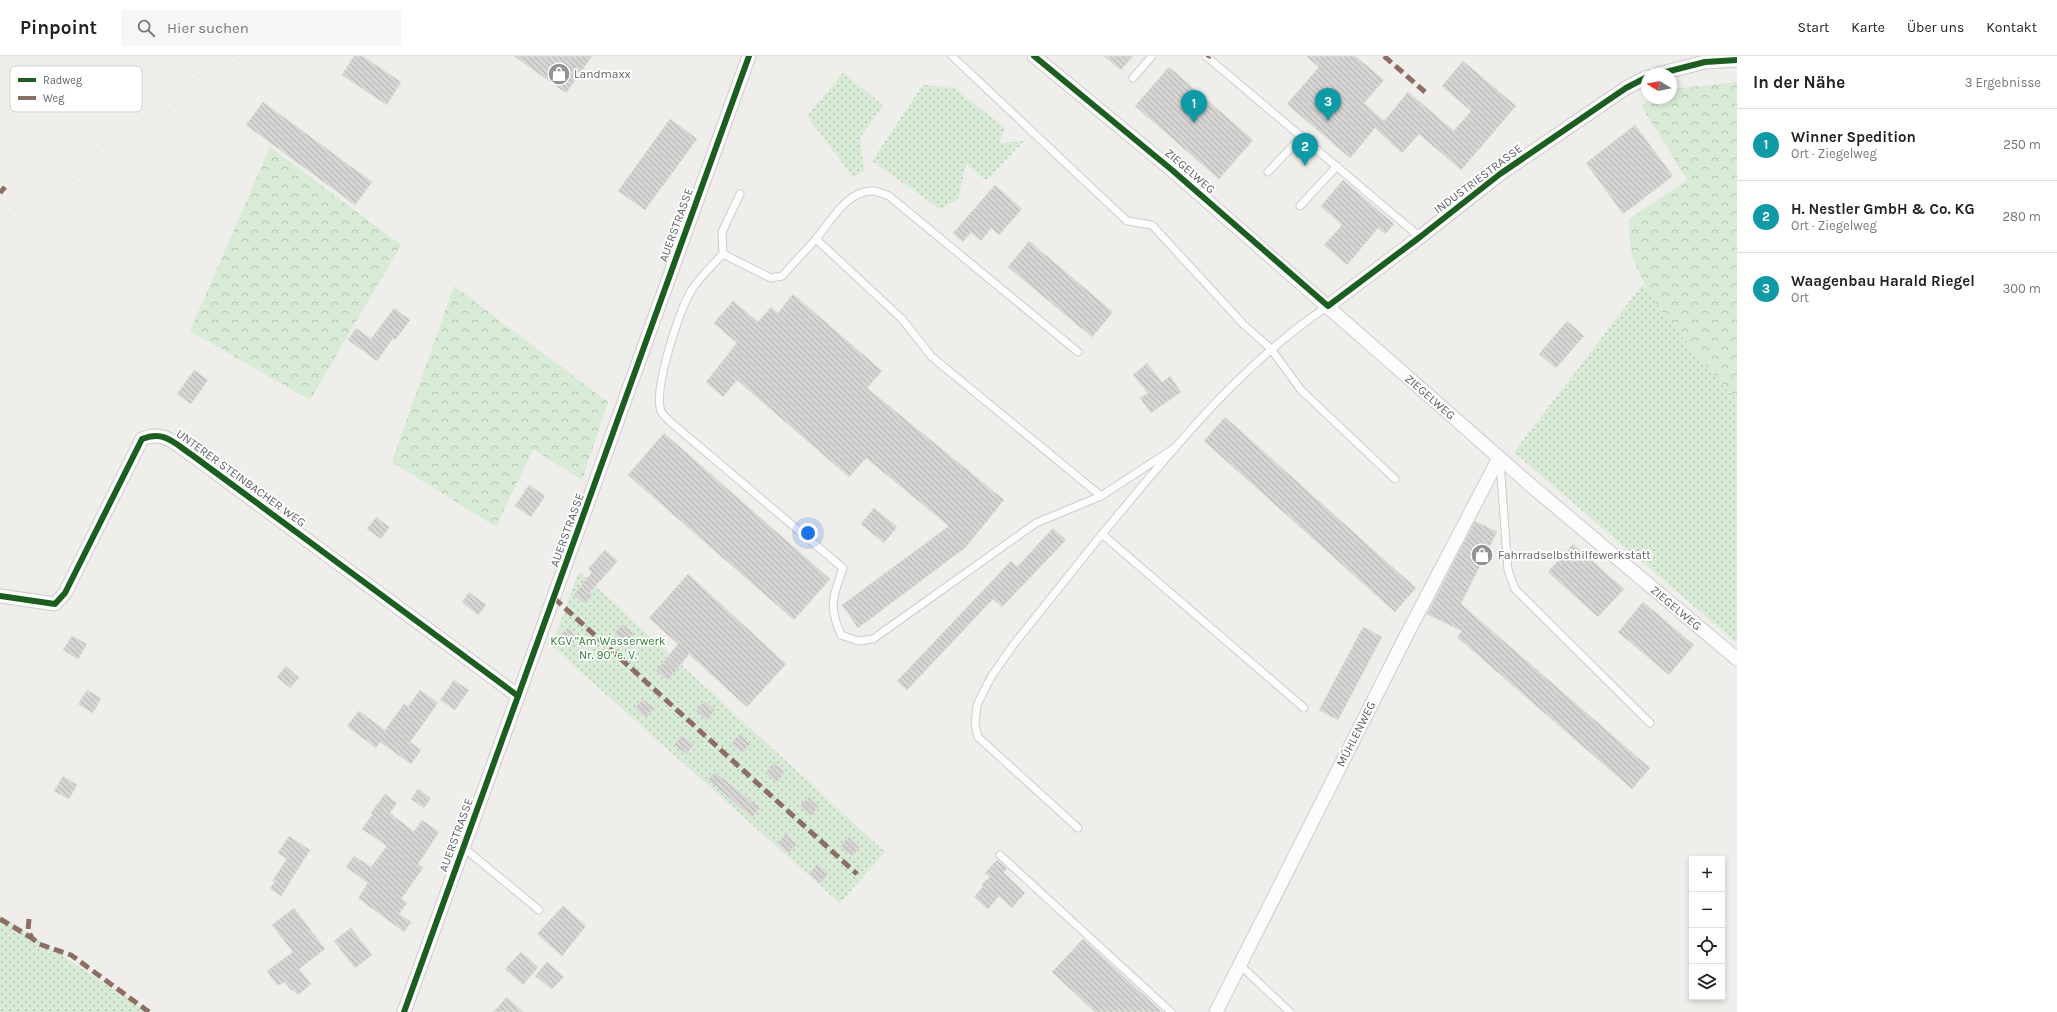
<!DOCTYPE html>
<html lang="de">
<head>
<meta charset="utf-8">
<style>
	body { margin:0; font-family:Karla,sans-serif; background:#f6f6f6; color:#222 }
	.controls { position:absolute; right:12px; bottom:12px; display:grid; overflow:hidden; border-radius:0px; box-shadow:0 2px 6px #0003 }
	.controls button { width:36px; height:36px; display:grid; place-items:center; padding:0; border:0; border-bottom:1px solid #e0e0e0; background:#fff; color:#222; font:20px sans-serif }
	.compass { position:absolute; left:1641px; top:12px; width:36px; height:36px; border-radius:50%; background:#fff; box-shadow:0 2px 6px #0003; rotate:280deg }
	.you { position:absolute; left:808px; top:477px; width:14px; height:14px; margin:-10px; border:3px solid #fff; border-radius:50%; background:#1a73e8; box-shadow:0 0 0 6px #1a73e833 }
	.badge { display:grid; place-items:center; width:26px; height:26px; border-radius:50%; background:#919496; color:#fff; font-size:13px; font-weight:700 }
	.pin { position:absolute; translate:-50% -33px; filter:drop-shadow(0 1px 2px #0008) }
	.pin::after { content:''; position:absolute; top:21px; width:14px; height:12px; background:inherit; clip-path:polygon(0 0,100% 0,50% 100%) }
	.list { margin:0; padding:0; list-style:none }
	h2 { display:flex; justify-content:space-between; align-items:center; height:52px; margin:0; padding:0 16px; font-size:17px }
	h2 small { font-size:13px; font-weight:400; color:#767676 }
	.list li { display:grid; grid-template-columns:26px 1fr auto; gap:12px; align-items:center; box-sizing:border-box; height:72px; padding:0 16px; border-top:1px solid #e0e0e0 }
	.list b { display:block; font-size:15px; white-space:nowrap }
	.list p { margin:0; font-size:13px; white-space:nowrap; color:#767676 }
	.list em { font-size:13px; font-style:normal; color:#767676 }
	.icon { flex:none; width:22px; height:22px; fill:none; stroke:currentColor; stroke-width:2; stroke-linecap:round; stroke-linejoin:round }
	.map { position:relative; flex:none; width:1737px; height:956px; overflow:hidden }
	header { display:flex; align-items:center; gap:24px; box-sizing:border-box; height:56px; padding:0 20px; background:#fff; border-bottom:1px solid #e0e0e0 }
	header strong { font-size:19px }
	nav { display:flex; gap:22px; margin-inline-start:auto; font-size:14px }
	.search { width:280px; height:36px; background:#f6f6f6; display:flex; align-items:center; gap:10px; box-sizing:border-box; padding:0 14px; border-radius:0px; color:#767676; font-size:15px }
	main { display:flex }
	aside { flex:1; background:#fff }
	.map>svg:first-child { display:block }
</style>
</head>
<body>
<header>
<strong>Pinpoint</strong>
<div class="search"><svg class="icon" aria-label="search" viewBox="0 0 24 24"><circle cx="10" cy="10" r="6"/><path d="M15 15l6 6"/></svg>Hier suchen</div>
<nav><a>Start</a><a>Karte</a><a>Über uns</a><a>Kontakt</a></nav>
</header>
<main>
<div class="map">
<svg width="1737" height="956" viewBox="0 0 1737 956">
	<defs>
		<pattern id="grass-dots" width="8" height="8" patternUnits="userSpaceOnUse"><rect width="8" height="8" fill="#d8ebd6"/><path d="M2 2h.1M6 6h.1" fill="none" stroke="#b2c2b1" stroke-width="1.8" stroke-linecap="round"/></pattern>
		<pattern id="forest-crowns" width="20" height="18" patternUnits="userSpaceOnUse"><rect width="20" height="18" fill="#d8ebd6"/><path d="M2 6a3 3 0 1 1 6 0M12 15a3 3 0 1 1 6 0" fill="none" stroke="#b2c2b1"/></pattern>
		<pattern id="building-back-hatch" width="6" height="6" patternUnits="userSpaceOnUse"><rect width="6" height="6" fill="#d6d5d3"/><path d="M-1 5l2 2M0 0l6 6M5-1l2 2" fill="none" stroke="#b1b0af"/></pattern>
	</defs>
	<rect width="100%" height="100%" fill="#efeeea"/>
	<!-- grass -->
	<g fill="url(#grass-dots)">
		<path d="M843,17L883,49L860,82L864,115L853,121L807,60Z"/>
		<path d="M923,29L954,32L1005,72L999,87L1024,85L986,124L966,108L958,143L940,153L872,105Z"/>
		<path d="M1643,228L1678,275L1737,345V587L1514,396Z"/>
		<path d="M579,515L885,796L840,847L552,590Z"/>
		<path d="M0,859L148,956H0Z"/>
	</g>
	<!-- forest -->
	<g fill="url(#forest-crowns)">
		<path d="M1737,26V345C1704,306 1649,250 1633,202C1629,191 1630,175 1629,163L1687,124L1641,49L1654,42H1671V33Z"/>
		<path d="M270,91L401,189L310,344L190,275Z"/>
		<path d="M454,230L608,346L582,424L533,393L496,471L392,406Z"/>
	</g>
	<!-- building -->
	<g fill="url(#building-back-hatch)" stroke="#deddd9">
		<path d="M354,0H362L401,26L387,49L342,19Z"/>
		<path d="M514,0H592L566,37Z"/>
		<path d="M1104,0H1133L1121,14Z"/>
		<path d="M1306,0H1355L1384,24L1364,47L1384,65L1408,36L1454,75L1471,55L1442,30L1463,5L1516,50L1461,114L1419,78L1402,97L1375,72L1350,102L1287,48L1319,11Z"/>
		<path d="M1169,11L1253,84L1219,123L1135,50Z"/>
		<path d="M263,46L372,126L355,149L246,69Z"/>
		<path d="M670,63L697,83L645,154L618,135Z"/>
		<path d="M1635,69L1673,120L1623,158L1586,107Z"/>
		<path d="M1343,124L1394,168L1385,178L1378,172L1347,209L1324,189L1342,169L1321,150Z"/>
		<path d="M995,129L1022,153L999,179L991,172L981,185L971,176L963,186L953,177Z"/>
		<path d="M1029,185L1113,256L1092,281L1008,211Z"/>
		<path d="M793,238L882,315L867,332L1004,444L966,491L858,572L842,549L949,470L866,402L849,421L737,324L723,341L706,326L737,287L714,267L733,245L758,266L771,251L778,257Z"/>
		<path d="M394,252L410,264L395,284L393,282L377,305L348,284L356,272L371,283Z"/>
		<path d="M1567,265L1584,280L1556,312L1539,298Z"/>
		<path d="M1147,307L1162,326L1170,320L1181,336L1151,357L1140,342L1148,337L1133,319Z"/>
		<path d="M194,314L208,324L191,348L177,338Z"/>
		<path d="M1225,361L1416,532L1395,556L1204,385Z"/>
		<path d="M664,377L830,523L794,564L628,419Z"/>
		<path d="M529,429L545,440L531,461L515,450Z"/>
		<path d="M874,452L897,471L884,487L861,468Z"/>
		<path d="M376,461L389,471L381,483L367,473Z"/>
		<path d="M1475,465L1497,476L1461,548L1650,712L1632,733L1457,581L1462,575L1427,558Z"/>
		<path d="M1053,472L1066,484L1002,551L993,543L907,634L897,625L1011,505L1017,511Z"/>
		<path d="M1573,488L1624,533L1598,561L1548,516Z"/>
		<path d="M605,494L618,505L590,536L593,539L585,548L574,539L592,516L588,513Z"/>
		<path d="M688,518L786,608L747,651L689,598L668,624L656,615L678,588L649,562Z"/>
		<path d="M469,536L486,549L478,559L462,546Z"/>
		<path d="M1643,546L1694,589L1669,619L1618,576Z"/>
		<path d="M622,568L634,577L626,587L614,578Z"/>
		<path d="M1363,571L1382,581L1338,664L1319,654Z"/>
		<path d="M567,572L578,581L570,591L559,581Z"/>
		<path d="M72,580L87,588L78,603L63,594Z"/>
		<path d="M286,610L299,622L290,632L277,621Z"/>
		<path d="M454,624L469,634L455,654L440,644Z"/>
		<path d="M87,634L101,642L93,657L78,648Z"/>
		<path d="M420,634L438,647L410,686L421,694L411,708L380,686L376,692L347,670L359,655L385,674L404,648L408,651Z"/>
		<path d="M643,643L654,652L646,662L635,652Z"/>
		<path d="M704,645L715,654L707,664L696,655Z"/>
		<path d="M739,678L750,688L742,697L731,688Z"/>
		<path d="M682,679L694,689L686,698L674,689Z"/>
		<path d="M773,707L785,716L777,726L765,717Z"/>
		<path d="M715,716L760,752L752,761L708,724Z"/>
		<path d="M63,720L77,729L69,743L54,735Z"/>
		<path d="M418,733L431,742L424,752L411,743Z"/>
		<path d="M385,738L397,747L390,757L414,776L422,764L439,776L418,808L423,812L401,843L407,847L399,858L411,866L404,876L358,842L368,827L346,811L354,800L371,811L387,790L362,773L372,759L371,757Z"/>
		<path d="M808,741L819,750L811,760L800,750Z"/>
		<path d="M785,778L797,788L789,797L778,788Z"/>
		<path d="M289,780L310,794L281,840L270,832L275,826L272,825L287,803L278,797Z"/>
		<path d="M848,781L860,791L852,800L840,791Z"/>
		<path d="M997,804L1007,813L1003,816L1025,837L1012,852L999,840L988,853L974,841L982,832L983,827L990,821L985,817Z"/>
		<path d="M817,808L828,817L821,827L809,818Z"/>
		<path d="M563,850L586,870L562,900L537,878Z"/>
		<path d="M294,852L325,893L299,913L311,928L298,939L294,934L292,935L284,926L278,930L267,915L293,896L272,869Z"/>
		<path d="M351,872L372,899L355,912L334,885Z"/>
		<path d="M1083,883L1162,956H1095L1052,916Z"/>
		<path d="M521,896L538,911L523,929L505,913Z"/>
		<path d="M547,906L564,921L552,933L535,920Z"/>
		<path d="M507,941L523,956H493Z"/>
	</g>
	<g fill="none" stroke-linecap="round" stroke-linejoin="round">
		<!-- service casing -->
		<g stroke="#cbcccc" stroke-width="9">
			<g id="service">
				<path d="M952,0L1127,165L1152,169L1244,269L1271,293L1301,334L1395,423"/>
				<path d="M1206,0L1420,181"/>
				<path d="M1133,22L1152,0"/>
				<path d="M1268,116L1302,80"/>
				<path d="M1300,150L1337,110"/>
				<path d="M816,183L782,220L771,222L723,198C711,210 700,221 691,235C679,254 653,335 661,355C663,360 670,365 674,369L843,512C833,541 828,549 841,579L858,585L873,583L1036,467L1101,440L1173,393"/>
				<path d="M723,198L722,176L740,138"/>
				<path d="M1078,296L889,140C884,138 879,136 874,135C848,133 830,166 816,183L902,263L932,301L1101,440"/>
				<path d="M1500,406L1508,514L1515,533L1650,667"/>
				<path d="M1304,652L1102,478C1171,396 1238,310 1328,250"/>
				<path d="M1078,772L978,681L975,668L977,649L991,621L1014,588L1102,478"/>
				<path d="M464,792L539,854"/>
				<path d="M1000,799L1171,956"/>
				<path d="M1240,909L1290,956"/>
			</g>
		</g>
		<!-- minor casing -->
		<g stroke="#cbcccc" stroke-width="15">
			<g id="minor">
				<path d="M1034,0L1172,114L1535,433L1737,603"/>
				<path d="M1658,18L1705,6L1737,4"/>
				<path d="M1328,250L1420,181L1500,118L1626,32L1647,21"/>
				<path d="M0,540L55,548L65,537L142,383C164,374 174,387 192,399L518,640"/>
				<path d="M404,956L749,0"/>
				<path d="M1216,956L1404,584L1499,402"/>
			</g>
		</g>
		<!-- service -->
		<use href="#service" stroke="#fdfcfc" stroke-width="7"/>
		<!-- minor -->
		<use href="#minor" stroke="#fdfcfc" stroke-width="13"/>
		<!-- rail -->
		<g stroke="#e4e4e4" stroke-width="3" stroke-dasharray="1 5" stroke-linecap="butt">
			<path d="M0,165L227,0"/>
			<path d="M0,177L244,0"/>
		</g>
		<!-- quiet -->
		<g stroke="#8d6e63" stroke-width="5" stroke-dasharray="10 5" stroke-linecap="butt">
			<path d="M1384,0L1425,36"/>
			<path d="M1208,2L1209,0"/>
			<path d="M0,137L5,131"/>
			<path d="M554,542L857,818"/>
			<path d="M0,863L32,882"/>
			<path d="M29,863L28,874L32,882L39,888L71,899L149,956"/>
		</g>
		<!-- cycleway casing -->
		<g stroke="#fff" stroke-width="8">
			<g id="cycleway">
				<path d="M1034,0L1172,114L1328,250L1420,181L1500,118L1626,32L1647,21"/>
				<path d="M1658,18L1705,6L1737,4"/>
				<path d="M0,540L55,548L65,537L142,383C164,374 174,387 192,399L518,640"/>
				<path d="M404,956L749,0"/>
			</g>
		</g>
		<!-- cycleway -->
		<use href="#cycleway" stroke="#1b5e20" stroke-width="6"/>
	</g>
	<!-- icons -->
	<defs>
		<g id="shop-disc" transform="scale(1.15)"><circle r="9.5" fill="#919496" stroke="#fff"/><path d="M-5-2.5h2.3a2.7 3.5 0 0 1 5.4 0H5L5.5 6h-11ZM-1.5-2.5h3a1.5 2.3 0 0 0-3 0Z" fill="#fff"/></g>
	</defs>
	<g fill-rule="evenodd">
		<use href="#shop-disc" x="559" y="18"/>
		<use href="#shop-disc" x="1482" y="499"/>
	</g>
	<g text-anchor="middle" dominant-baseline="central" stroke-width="3.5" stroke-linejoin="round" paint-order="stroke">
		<!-- poi labels -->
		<g font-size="12" fill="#5f6368" stroke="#fff" text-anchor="start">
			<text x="574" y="18">Landmaxx</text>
			<text x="1498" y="499">Fahrradselbsthilfewerkstatt</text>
		</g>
		<!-- street labels -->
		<g font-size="12" fill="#5f6368" stroke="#fff">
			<text transform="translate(1190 115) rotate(41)">ZIEGELWEG</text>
			<text transform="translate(1478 123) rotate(-37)">INDUSTRIESTRASSE</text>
			<text transform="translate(676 169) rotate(-70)">AUERSTRASSE</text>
			<text transform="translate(1430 341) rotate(41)">ZIEGELWEG</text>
			<text transform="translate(241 422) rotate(36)">UNTERER STEINBACHER WEG</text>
			<text transform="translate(567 474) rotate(-70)">AUERSTRASSE</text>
			<text transform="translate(1676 552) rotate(40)">ZIEGELWEG</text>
			<text transform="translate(1356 678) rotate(-63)">MÜHLENWEG</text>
			<text transform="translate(456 779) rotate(-70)">AUERSTRASSE</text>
		</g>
		<!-- park labels -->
		<g font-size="12" fill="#348238" stroke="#fff">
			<text x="608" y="585">KGV "Am Wasserwerk<tspan x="608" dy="14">Nr. 90" e. V.</tspan></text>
		</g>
	</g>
	<!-- legend -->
	<rect x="10" y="10" width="132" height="46" rx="6" fill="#fff" stroke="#cfd0d2" stroke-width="1"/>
	<rect x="18" y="22" width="18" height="4" fill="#1b5e20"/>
	<rect x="18" y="40" width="18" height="4" fill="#8d6e63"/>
	<g font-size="11" fill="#5f6368">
		<text x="43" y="28">Radweg</text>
		<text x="43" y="46">Weg</text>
	</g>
</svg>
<div class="controls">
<button>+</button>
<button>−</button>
<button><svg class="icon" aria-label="locate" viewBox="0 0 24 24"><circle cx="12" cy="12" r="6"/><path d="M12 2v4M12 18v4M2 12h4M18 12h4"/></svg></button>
<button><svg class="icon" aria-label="layers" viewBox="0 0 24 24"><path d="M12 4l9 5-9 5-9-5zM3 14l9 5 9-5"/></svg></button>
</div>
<svg class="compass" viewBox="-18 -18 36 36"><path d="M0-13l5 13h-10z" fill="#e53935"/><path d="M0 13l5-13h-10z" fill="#767676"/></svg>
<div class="you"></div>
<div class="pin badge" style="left:1194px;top:67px;background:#0f9aa8">1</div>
<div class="pin badge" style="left:1305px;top:110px;background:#0f9aa8">2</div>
<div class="pin badge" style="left:1328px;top:65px;background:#0f9aa8">3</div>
</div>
<aside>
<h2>In der Nähe<small>3 Ergebnisse</small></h2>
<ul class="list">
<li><span class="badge" style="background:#0f9aa8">1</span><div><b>Winner Spedition</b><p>Ort · Ziegelweg</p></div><em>250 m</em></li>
<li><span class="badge" style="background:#0f9aa8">2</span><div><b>H. Nestler GmbH &amp; Co. KG</b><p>Ort · Ziegelweg</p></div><em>280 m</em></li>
<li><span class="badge" style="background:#0f9aa8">3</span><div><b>Waagenbau Harald Riegel</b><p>Ort</p></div><em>300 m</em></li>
</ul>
</aside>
</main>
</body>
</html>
